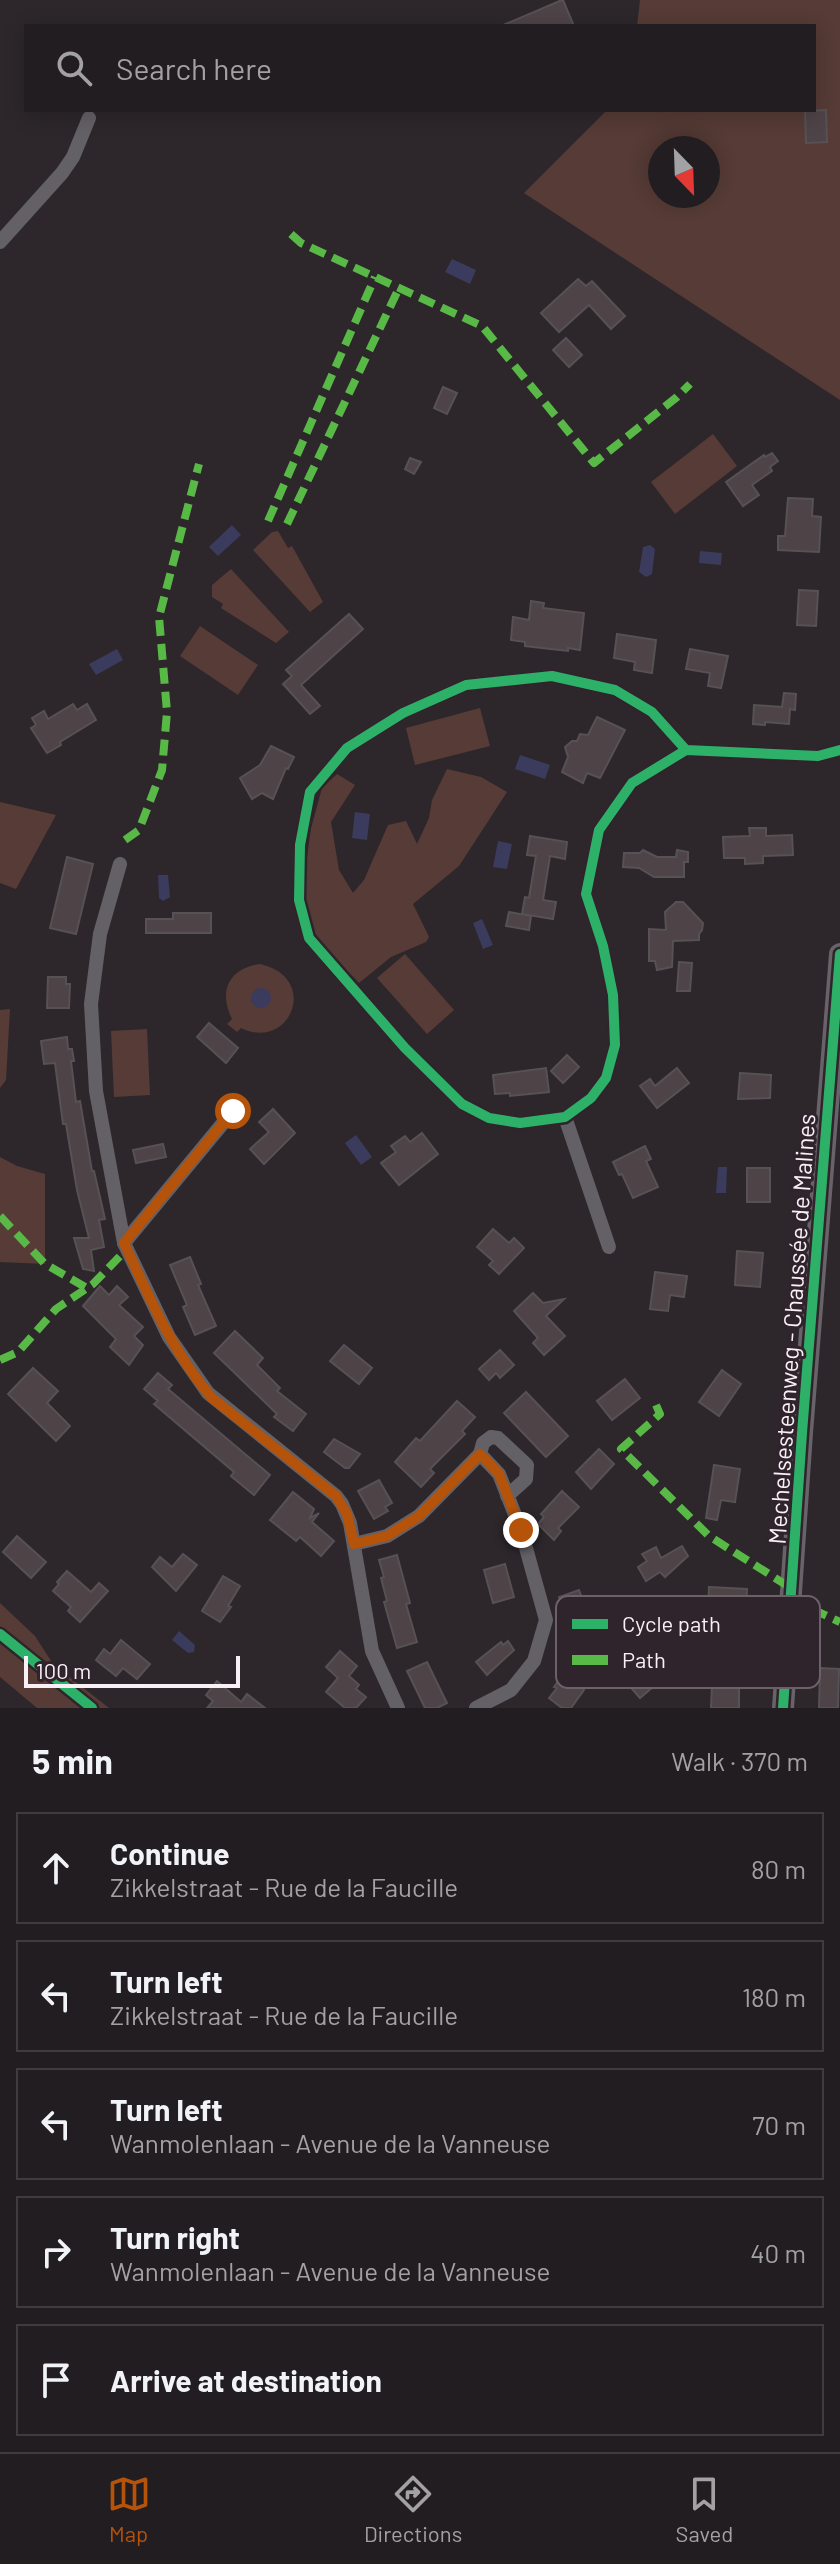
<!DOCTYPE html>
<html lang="en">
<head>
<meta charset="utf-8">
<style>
	body { margin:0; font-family:Barlow,sans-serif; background:#2e2a2d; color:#f1f3f6 }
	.compass { position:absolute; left:648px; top:136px; width:72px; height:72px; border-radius:50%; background:#221d20; box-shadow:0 4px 20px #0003; rotate:157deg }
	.scale { position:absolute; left:24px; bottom:20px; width:216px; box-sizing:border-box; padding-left:8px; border:4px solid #f8f0f6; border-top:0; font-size:22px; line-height:28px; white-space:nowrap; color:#f8f0f6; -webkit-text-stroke:6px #30242c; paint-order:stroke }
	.stop { position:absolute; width:24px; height:24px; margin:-18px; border:6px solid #b45309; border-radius:50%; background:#fff }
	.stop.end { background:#b45309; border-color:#fff; box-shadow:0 2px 8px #0008 }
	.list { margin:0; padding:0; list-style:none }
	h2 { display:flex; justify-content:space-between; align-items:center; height:104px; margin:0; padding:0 32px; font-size:34px }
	h2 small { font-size:26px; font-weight:400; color:#a2a2a5 }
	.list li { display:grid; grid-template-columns:52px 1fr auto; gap:24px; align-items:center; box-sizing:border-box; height:112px; margin:0 16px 16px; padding:0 16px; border:2px solid #3f3b3e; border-radius:0px }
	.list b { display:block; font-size:30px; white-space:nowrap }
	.list p { margin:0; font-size:26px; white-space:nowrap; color:#a2a2a5 }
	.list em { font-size:26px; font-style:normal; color:#a2a2a5 }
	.icon { flex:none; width:44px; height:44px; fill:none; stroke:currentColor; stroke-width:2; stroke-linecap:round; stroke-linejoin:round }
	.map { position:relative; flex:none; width:840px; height:1708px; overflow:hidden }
	.search { position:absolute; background:#221d20; box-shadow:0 4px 20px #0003; left:24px; right:24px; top:24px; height:88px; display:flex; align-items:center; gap:20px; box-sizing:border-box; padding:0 28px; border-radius:0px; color:#a2a2a5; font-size:30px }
	.sheet { height:744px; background:#221d20 }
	nav { display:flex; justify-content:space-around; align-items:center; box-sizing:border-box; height:112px; border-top:2px solid #3f3b3e; background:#221d20; font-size:22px; color:#a2a2a5 }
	nav a { display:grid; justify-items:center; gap:4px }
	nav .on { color:#b45309 }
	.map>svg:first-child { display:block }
</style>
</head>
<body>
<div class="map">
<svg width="840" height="1708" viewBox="0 0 840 1708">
	<rect width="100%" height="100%" fill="#2d272b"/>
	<!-- green -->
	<g fill="#563b36" fill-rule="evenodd">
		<path d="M640,0H840V400L524,193L607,110H814V26H637ZM660,148H708V196H660Z"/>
		<path d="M713,434L737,466L675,514L651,482Z"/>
		<path d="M278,531L288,548L292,546L323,602L310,612L253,550L272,532Z"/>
		<path d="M231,569L289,632L276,643L221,608L223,604L212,597V585Z"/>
		<path d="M200,626L258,665L238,695L180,656Z"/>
		<path d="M480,708L490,746L415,765L406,728Z"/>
		<path d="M447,769L481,777L507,792L459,866L413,904L429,937L426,942L391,957L359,983L313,935L302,893L311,828L322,788L337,774L355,785L331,822L339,870L353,893L364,880L388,825L406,821L417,844L429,818L432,800Z"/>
		<path d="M0,802L56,815L16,889L0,883Z"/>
		<path d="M405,954L454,1010L427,1034L377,978Z"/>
		<path d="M260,964C321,978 290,1052 241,1028L237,1032L227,1024L232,1019C218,991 229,968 260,964Z"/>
		<path d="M10,1009L6,1080L0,1088V1010Z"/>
		<path d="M147,1029L150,1095L114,1097L111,1031Z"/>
		<path d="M0,1157L17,1166L45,1174V1264L0,1262Z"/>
		<path d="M0,1603L35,1636L53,1664L109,1708H37L0,1677Z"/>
	</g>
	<!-- water -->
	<g fill="#3b3b5d">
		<path d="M452,259L476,270L470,284L445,272Z"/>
		<path d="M232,525L241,535L218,556L209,547Z"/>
		<path d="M650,545L655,549L652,574L646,577L639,572L643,547Z"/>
		<path d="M700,551L722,553L721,565L699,563Z"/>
		<path d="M117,649L123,660L96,675L89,664Z"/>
		<path d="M520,755L550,765L545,779L515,769Z"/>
		<path d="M355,812L370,814L367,840L352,838Z"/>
		<path d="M498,841L512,844L507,869L493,867Z"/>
		<path d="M158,875H168L170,897L163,901L159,898Z"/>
		<path d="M482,919L493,945L483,949L473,923Z"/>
		<circle cx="261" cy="998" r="10"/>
		<path d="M356,1135L372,1157L361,1165L345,1143Z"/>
		<path d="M718,1167H727L726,1193H716Z"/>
		<path d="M179,1631L195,1645L194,1652L188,1653L172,1640Z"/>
	</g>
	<!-- building -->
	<g fill="#4e4347" stroke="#565154" stroke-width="2">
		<path d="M563,0L574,26H501L562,0Z"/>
		<path d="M826,110L827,142L806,143L805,111Z"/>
		<path d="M578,279L586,286L592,281L625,316L611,329L589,305L559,332L541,313Z"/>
		<path d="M566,338L582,355L569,367L553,350Z"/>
		<path d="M443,387L457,393L447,414L434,408Z"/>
		<path d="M772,453L778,461L770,467L772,471L752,485L759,495L743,506L726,482L764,455L765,457Z"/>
		<path d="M410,458L421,462L414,474L405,469Z"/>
		<path d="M788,498L813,499L812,516L821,517L819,552L778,550V536H785Z"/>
		<path d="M799,590L818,591L816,626L797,625Z"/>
		<path d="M531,601L544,603L543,608L584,613L580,650L568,648V651L525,646V642L511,640L513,617L529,620Z"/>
		<path d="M349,614L363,629L301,685L320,706L310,714L283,684L292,676L286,670Z"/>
		<path d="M617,634L656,640L652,673L634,670L635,662L614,658Z"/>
		<path d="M690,649L728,656L721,688L708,686L710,673L686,669Z"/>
		<path d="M784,693L796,694L795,710L790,709L789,724L765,722V725L753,724L754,705L782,707Z"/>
		<path d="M73,704L77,710L87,704L96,720L60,742L61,745L47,753L31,728L36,725L32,718L44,711L48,719Z"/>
		<path d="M597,717L625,730L600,778L587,773L583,783L562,772L568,757L565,747L572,741H577L580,734L588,735Z"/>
		<path d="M271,746L294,757L288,769L286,768L273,799L262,793L252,799L240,778L260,765Z"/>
		<path d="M749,828H766V836L792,835L793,855L763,856V863L745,864V858H724L723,837L750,836Z"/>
		<path d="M530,836L567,842L565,859L550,856L543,900L556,902L553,919L522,914L525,897L529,898L536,856L527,855Z"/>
		<path d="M643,850L657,857H676L677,850L688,852V862H684V877H654L639,868L623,867L624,853H640Z"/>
		<path d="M67,857L93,864L76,934L50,928Z"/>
		<path d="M676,902H683L703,923L702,930L699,934V940L673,941L672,967L657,970L655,961H649V929L666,930L665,912Z"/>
		<path d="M509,912L531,916L529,930L506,926Z"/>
		<path d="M173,913H211V933H146V919H173Z"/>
		<path d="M679,962L692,963L690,991H677Z"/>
		<path d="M48,977H66V984H70L69,1008H47Z"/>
		<path d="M209,1023L238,1048L226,1063L197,1037Z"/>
		<path d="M67,1037L68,1049H72L74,1061H71L76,1102L80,1101L92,1171H94L105,1219L99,1220L104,1247L91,1250L94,1271L83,1269L74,1238H89L77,1190L66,1124H63L55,1063L44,1064L41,1041Z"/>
		<path d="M567,1055L579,1067L563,1083L551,1071Z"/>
		<path d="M546,1068L549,1092L510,1096V1093L495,1094L493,1075Z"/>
		<path d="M677,1068L689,1083L657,1108L640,1086L650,1079L655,1086Z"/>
		<path d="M740,1073L771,1075L770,1098L738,1099Z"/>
		<path d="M273,1109L295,1133L264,1164L250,1149L269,1132L259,1122Z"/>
		<path d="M422,1133L438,1154L399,1185L381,1163L396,1152L391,1146L405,1136L410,1142Z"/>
		<path d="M163,1144L166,1157L136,1163L133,1150Z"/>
		<path d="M645,1146L651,1159L646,1161L658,1187L633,1198L622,1174L619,1175L613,1162Z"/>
		<rect x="747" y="1168" width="23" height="34"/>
		<path d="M493,1229L509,1243L514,1238L524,1248L499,1274L489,1265L493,1261L477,1247Z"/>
		<path d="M737,1251L763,1253L760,1287L735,1285Z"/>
		<path d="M190,1257L201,1284L198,1285L216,1326L195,1335L183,1307L187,1305L170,1265Z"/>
		<path d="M655,1272L687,1276L684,1297L670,1295L668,1311L650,1309Z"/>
		<path d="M100,1286L109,1295L117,1286L128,1297L119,1305L143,1327L134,1336L143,1345L129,1365L110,1347L116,1339L83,1306Z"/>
		<path d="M533,1293L543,1303L564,1299L546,1316L565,1336L544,1355L533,1343L538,1338L514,1311Z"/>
		<path d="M235,1331L263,1358L257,1365L280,1388L277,1391L306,1414L293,1431L274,1417L277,1414L214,1353Z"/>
		<path d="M344,1345L372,1368L359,1384L330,1361Z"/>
		<path d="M500,1350L514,1365L500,1378L496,1373L489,1380L479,1369Z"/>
		<path d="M33,1368L58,1391L47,1403L70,1426L56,1441L8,1394Z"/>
		<path d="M722,1370L741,1384L719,1416L699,1402Z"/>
		<path d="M158,1373L172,1385L168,1389L270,1475L254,1495L231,1476L234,1472L154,1404L158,1401L144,1389Z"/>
		<path d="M625,1379L640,1398L612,1420L597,1401Z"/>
		<path d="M526,1392L568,1436L546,1457L504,1413Z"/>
		<path d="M457,1401L475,1417L462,1431L465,1434L430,1469L434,1473L421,1487L395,1462L416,1438L420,1441Z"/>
		<path d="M334,1439L360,1454L349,1468H345L324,1452Z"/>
		<path d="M599,1449L614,1464L591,1489L576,1472Z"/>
		<path d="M714,1465L740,1469L735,1502L721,1500L717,1520L706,1518Z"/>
		<path d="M379,1480L392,1503L385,1507L388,1511L374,1519L358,1491Z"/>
		<path d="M562,1491L579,1507L558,1528L561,1531L554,1540L538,1524L544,1517L541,1514Z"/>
		<path d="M293,1492L314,1509L310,1518L319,1513L312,1522L334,1541L321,1556L300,1537L296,1541L270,1520Z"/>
		<path d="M17,1536L46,1562L31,1578L3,1552Z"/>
		<path d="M682,1546L688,1556L665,1577L660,1572L646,1581L638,1567L647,1561L642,1554L656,1547L661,1558Z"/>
		<path d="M183,1554L197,1565L176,1591L152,1567L160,1557L172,1567Z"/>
		<path d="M397,1555L410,1603L406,1604L417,1642L397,1648L384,1602L387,1601L381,1578L384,1577L379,1560Z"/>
		<path d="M505,1564L514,1597L493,1603L484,1570Z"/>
		<path d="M67,1571L91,1592L99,1583L108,1591L80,1622L68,1611L71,1607L53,1591L59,1584L57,1582Z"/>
		<path d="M223,1576L240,1586L228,1606L231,1607L220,1622L202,1611Z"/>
		<path d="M709,1587L747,1589L746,1609L708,1608Z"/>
		<path d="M579,1590L588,1614L567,1621L559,1597Z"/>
		<path d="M570,1638L592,1646L577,1684L584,1690L571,1708H562L549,1698L557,1688L554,1687L571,1663L561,1660Z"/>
		<path d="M121,1640L150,1664L137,1679L123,1668L116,1676L96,1660L104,1649L110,1654Z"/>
		<path d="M508,1641L514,1650L487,1675L476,1662L501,1642L503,1645Z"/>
		<path d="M340,1651L357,1666L349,1676L359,1685L356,1689L366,1697L356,1708H345L326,1692L338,1678L326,1667Z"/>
		<path d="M427,1662L447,1703L437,1708H425L407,1671Z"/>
		<path d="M646,1664L661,1680L640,1698L626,1682Z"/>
		<path d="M820,1668L839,1669L838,1708H819Z"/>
		<path d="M217,1681L241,1702L247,1694L265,1708H207L213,1701L206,1695Z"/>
		<path d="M712,1686L739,1687V1708H711Z"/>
	</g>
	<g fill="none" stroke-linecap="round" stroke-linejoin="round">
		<!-- minor -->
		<g stroke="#646166" stroke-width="14">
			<path d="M0,242L62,173L73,157L89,118"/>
			<path d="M686,750L632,783L599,830L586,894L603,946L613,995L615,1045L606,1078L591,1098L565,1117L520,1123L489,1118L462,1104L405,1048L309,938L299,900L300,845L310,792L347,748L403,713L466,685L552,676L615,690L652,712L686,750L818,756L840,750"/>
			<path d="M120,864L100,934L91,1004L96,1091L124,1243L169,1337L208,1393L336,1496L342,1504L350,1523L372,1651L398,1708"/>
			<path d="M565,1117L609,1247"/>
			<path d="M124,1243L233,1111"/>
			<path d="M354,1544L387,1536L419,1516L480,1454"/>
			<path d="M476,1708L511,1690L534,1661L546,1620L521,1530L499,1474L480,1454L483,1443L491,1437L498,1438L527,1465L526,1479L507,1496"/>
		</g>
		<!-- secondary -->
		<path stroke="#686369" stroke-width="22" d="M783,1708L802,1433L840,954"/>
		<!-- quiet -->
		<g stroke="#58b947" stroke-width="8" stroke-dasharray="16 8" stroke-linecap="butt">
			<path d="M291,234L301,243L482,326L594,463L677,397L690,384"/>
			<path d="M268,521L375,277"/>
			<path d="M287,524L399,288"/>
			<path d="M125,840L139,830L162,770L167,712L159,617L199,464"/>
			<path d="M0,1216L45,1264L87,1288"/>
			<path d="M0,1360L18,1352L56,1309L93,1284L127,1249"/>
			<path d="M656,1405L660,1414L621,1449L709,1536L791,1588"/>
			<path d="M790,1599L840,1622"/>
		</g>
		<!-- cycleway casing -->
		<g stroke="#30242c" stroke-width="15">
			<g id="cycleway">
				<path d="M686,750L632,783L599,830L586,894L603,946L613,995L615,1045L606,1078L591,1098L565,1117L520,1123L489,1118L462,1104L405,1048L309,938L299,900L300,845L310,792L347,748L403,713L466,685L552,676L615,690L652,712L686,750L818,756L840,750"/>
				<path d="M0,1634L92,1708"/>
				<path d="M783,1708L802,1433L840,954"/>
			</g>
		</g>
		<!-- cycleway -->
		<use href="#cycleway" stroke="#2db169" stroke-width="10"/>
	</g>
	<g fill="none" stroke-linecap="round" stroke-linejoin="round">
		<!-- route -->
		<path stroke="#b45309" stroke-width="10" d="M233,1111L124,1243C149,1297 173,1353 212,1398L336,1496L347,1514L354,1544L387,1536L419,1516L480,1454L499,1474L521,1530"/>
	</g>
	<g text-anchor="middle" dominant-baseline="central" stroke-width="6" stroke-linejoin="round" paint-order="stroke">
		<!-- street labels -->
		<g font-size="24" fill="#f8f0f6" stroke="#30242c">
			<text transform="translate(791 1329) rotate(-86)">Mechelsesteenweg - Chaussée de Malines</text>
		</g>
	</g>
	<!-- legend -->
	<rect x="556" y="1596" width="264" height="92" rx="12" fill="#30242c" stroke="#6c6169" stroke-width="2"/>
	<rect x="572" y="1619" width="36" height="10" fill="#2db169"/>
	<rect x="572" y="1655" width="36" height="10" fill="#58b947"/>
	<g font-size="22" fill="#f8f0f6">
		<text x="622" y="1632">Cycle path</text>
		<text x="622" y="1668">Path</text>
	</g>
</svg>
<svg class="compass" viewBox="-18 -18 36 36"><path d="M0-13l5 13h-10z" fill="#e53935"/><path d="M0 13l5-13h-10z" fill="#a2a2a5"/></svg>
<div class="scale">100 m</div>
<div class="stop" style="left:233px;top:1111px"></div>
<div class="stop end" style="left:521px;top:1530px"></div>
<div class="search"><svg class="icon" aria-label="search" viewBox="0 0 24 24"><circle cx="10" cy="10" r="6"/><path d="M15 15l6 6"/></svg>Search here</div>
</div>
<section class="sheet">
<h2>5 min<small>Walk · 370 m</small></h2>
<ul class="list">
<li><svg class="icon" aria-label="ahead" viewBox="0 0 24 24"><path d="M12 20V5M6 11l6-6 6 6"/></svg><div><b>Continue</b><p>Zikkelstraat - Rue de la Faucille</p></div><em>80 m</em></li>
<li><svg class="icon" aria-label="left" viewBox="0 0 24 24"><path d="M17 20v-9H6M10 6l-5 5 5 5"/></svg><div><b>Turn left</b><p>Zikkelstraat - Rue de la Faucille</p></div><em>180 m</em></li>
<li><svg class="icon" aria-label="left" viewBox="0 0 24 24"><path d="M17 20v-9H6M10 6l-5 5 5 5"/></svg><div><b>Turn left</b><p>Wanmolenlaan - Avenue de la Vanneuse</p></div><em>70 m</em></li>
<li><svg class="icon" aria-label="right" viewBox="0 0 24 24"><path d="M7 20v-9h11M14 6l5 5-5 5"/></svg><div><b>Turn right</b><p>Wanmolenlaan - Avenue de la Vanneuse</p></div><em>40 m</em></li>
<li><svg class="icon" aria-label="arrive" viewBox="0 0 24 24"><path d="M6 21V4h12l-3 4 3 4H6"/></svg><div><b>Arrive at destination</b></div></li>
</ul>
</section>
<nav>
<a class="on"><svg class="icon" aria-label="map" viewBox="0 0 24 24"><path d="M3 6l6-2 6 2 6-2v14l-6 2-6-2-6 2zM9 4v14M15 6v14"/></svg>Map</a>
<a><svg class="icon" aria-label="directions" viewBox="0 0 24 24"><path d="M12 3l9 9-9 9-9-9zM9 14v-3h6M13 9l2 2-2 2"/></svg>Directions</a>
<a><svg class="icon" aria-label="saved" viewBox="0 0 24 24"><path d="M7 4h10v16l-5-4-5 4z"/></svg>Saved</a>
</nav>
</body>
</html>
